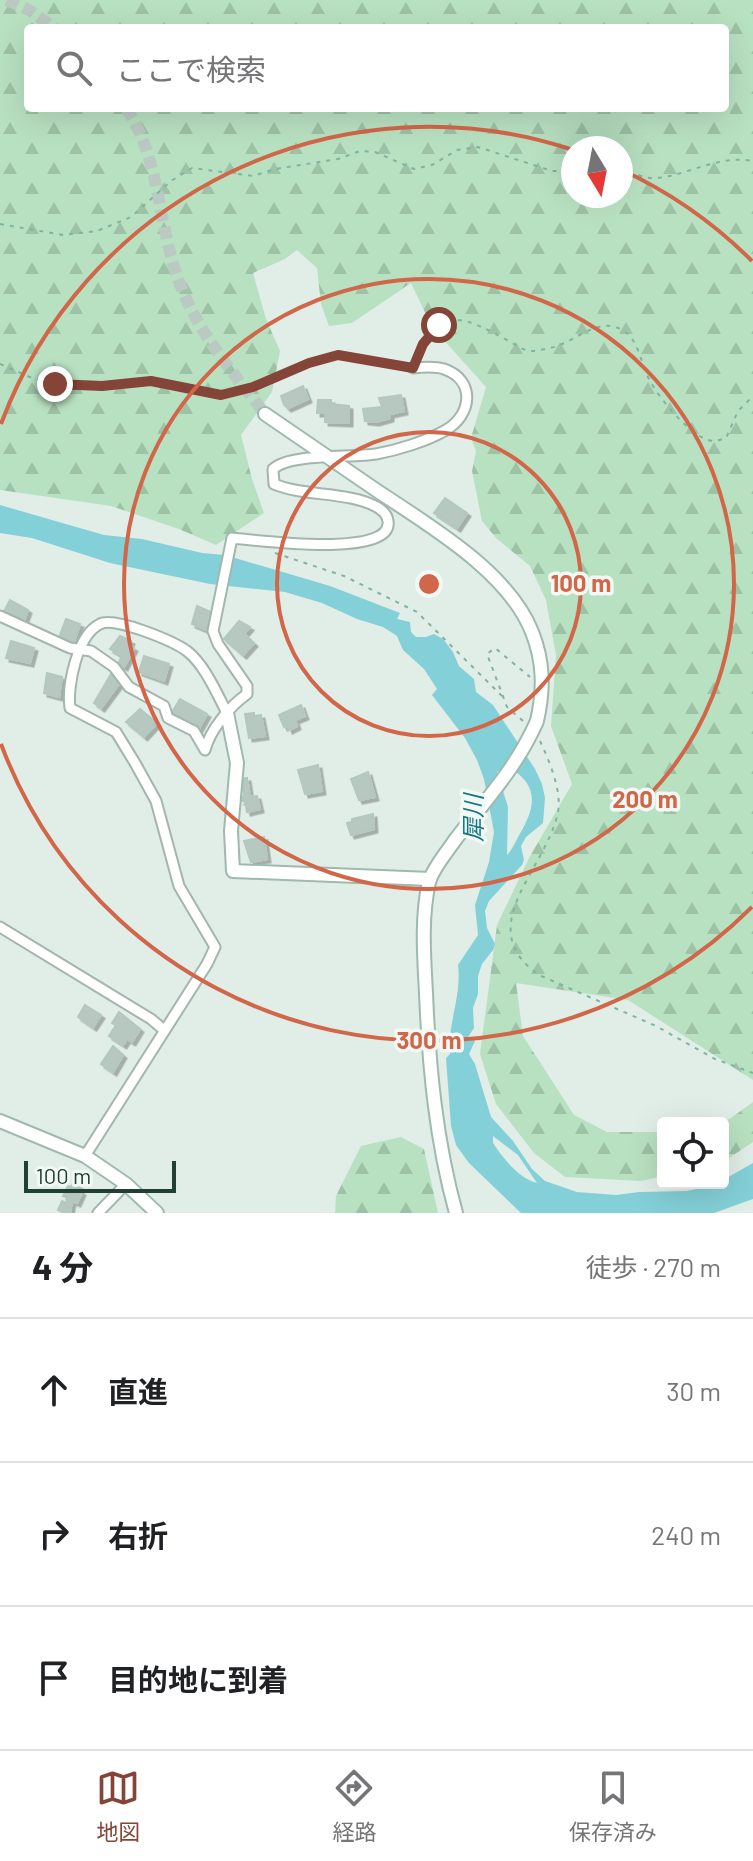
<!DOCTYPE html>
<html lang="ja">
<head>
<meta charset="utf-8">
<style>
	body { margin:0; font-family:Barlow,"Noto Sans JP",sans-serif; background:#f2f2f2; color:#202124 }
	.controls { position:absolute; right:24px; bottom:24px; display:grid; overflow:hidden; border-radius:8px; box-shadow:0 8px 32px #0002 }
	.controls button { width:72px; height:72px; display:grid; place-items:center; padding:0; border:0; border-bottom:2px solid #e0e0e0; background:#fff; color:#202124; font:40px sans-serif }
	.compass { position:absolute; left:561px; top:136px; width:72px; height:72px; border-radius:50%; background:#fff; box-shadow:0 8px 32px #0002; rotate:170deg }
	.scale { position:absolute; left:24px; bottom:20px; width:152px; box-sizing:border-box; padding-left:8px; border:4px solid #204035; border-top:0; font-size:22px; line-height:28px; white-space:nowrap; color:#204035; -webkit-text-stroke:6px #f2f9f5; paint-order:stroke }
	.stop { position:absolute; width:24px; height:24px; margin:-18px; border:6px solid #844437; border-radius:50%; background:#fff }
	.stop.end { background:#844437; border-color:#fff; box-shadow:0 2px 8px #0008 }
	.list { margin:0; padding:0; list-style:none }
	h2 { display:flex; justify-content:space-between; align-items:center; height:104px; margin:0; padding:0 32px; font-size:34px }
	h2 small { font-size:26px; font-weight:400; color:#757577 }
	.list li { display:grid; grid-template-columns:52px 1fr auto; gap:24px; align-items:center; box-sizing:border-box; height:144px; padding:0 32px; border-top:2px solid #e0e0e0 }
	.list b { display:block; font-size:30px; white-space:nowrap }
	.list em { font-size:26px; font-style:normal; color:#757577 }
	.icon { flex:none; width:44px; height:44px; fill:none; stroke:currentColor; stroke-width:2; stroke-linecap:round; stroke-linejoin:round }
	.map { position:relative; flex:none; width:753px; height:1213px; overflow:hidden }
	.search { position:absolute; background:#fff; box-shadow:0 8px 32px #0002; left:24px; right:24px; top:24px; height:88px; display:flex; align-items:center; gap:20px; box-sizing:border-box; padding:0 28px; border-radius:8px; color:#757577; font-size:30px }
	.sheet { height:536px; background:#fff }
	nav { display:flex; justify-content:space-around; align-items:center; box-sizing:border-box; height:112px; border-top:2px solid #e0e0e0; background:#fff; font-size:22px; color:#757577 }
	nav a { display:grid; justify-items:center; gap:4px }
	nav .on { color:#844437 }
	.map>svg:first-child { display:block }
</style>
</head>
<body>
<div class="map">
<svg width="753" height="1213" viewBox="0 0 753 1213">
	<defs>
		<pattern id="forest-firs" width="22" height="20" patternUnits="userSpaceOnUse" patternTransform="scale(2)"><rect width="22" height="20" fill="#b8e1c1"/><path d="M5 1l3.5 6h-7zM16 11l3.5 6h-7z" fill="#9ec2a6"/></pattern>
		<filter id="shadow"><feDropShadow dx="3.5" dy="3.5" stdDeviation="0" flood-color="#0004"/></filter>
	</defs>
	<rect width="100%" height="100%" fill="#e1ede7"/>
	<!-- forest -->
	<g fill="url(#forest-firs)" fill-rule="evenodd">
		<path d="M0,0H753V1080L628,1000L516,983L523,1036L574,1115L607,1132H663V1176L641,1181L565,1177L534,1153L496,1104L480,1054L497,925L529,858L572,784L551,726L556,655L546,600L530,566L496,538L482,521L472,471L476,451L471,438L486,387L432,327L411,283L352,323L329,326L321,304L317,268L297,250L285,259L253,273L266,319L280,351L272,392L241,435L252,479L264,513L216,545L179,529L111,506L0,490ZM28,28H725V108H28ZM573,148H621V196H573Z"/>
		<path d="M753,1102V1142L723,1162V1123H719L731,1118Z"/>
		<path d="M401,1137L424,1149L438,1213H335L336,1196L361,1146Z"/>
	</g>
	<!-- water -->
	<path fill="#84d0d8" fill-rule="evenodd" d="M0,505L104,535L142,539L202,553L225,555L330,586L400,613L397,619L410,622L411,632L416,637H426L434,634L443,639L453,652L459,666L474,679L476,692L493,705L535,769L542,784L545,798L543,823L526,837L521,846L524,860L522,865L489,901L485,911L487,928L495,944L493,950L482,964L478,976V994L473,1008L474,1028L468,1037L475,1041L469,1054L475,1064L491,1117L513,1141L532,1169L545,1181L577,1192L616,1195L639,1192L687,1191L723,1183V1180L753,1163V1199L714,1213H521L469,1163L456,1145L451,1126L446,1058L450,1054C447,1025 462,996 458,965L478,935L475,905L489,862L494,832L484,779L477,760L465,738L432,695L437,689L424,669L403,650L397,636L383,627L357,619L322,603L285,592L210,584L110,563L32,538L0,533ZM506,766C538,783 537,804 521,832C516,840 513,849 507,855L508,807L497,772ZM493,1136L518,1155L537,1183C519,1179 503,1158 493,1143Z"/>
	<!-- building -->
	<g fill="#b6c8c0" stroke="#b3c8be" stroke-width="2" filter="url(#shadow)">
		<path d="M303,386L308,399L288,408L284,405L281,396Z"/>
		<path d="M401,395L404,411L390,414V418L376,422L365,421L363,409L382,407L379,398Z"/>
		<path d="M318,400H331V404L349,406V423L325,422V413H317Z"/>
		<path d="M445,498L467,513L457,528L434,513Z"/>
		<path d="M10,600L28,610L23,624L2,615Z"/>
		<path d="M197,606L213,613L206,630L192,624Z"/>
		<path d="M66,619L80,624L73,645L65,642L66,639L60,635Z"/>
		<path d="M239,621L250,627L244,634L254,643L243,655L224,639Z"/>
		<path d="M120,636L131,641L129,645L134,648L124,667L118,664L122,656L110,649Z"/>
		<path d="M11,641L34,648L30,663L6,658Z"/>
		<path d="M144,656L169,664L164,681L139,672Z"/>
		<path d="M47,673L62,677L59,697L44,693Z"/>
		<path d="M111,674L119,680V684L101,708L94,703Z"/>
		<path d="M180,699L207,714L198,730L171,714Z"/>
		<path d="M301,705L305,716L295,720L297,726L289,730L287,725L284,727L279,715Z"/>
		<path d="M140,709L157,723L144,737L126,722Z"/>
		<path d="M254,713V716L261,715L265,736L249,738L245,714Z"/>
		<path d="M318,765L322,791L305,794L298,770Z"/>
		<path d="M368,772L375,797L359,800L351,779Z"/>
		<path d="M247,778L250,797L257,796L260,809L247,812L245,801H241L244,795L241,779Z"/>
		<path d="M373,814L374,829L351,835L347,823L352,822V819Z"/>
		<path d="M264,837L267,859L251,862L244,841Z"/>
		<path d="M85,1005L101,1015L93,1027L78,1017Z"/>
		<path d="M119,1012L140,1029L132,1042L127,1039L123,1045L109,1036L116,1025L112,1023Z"/>
		<path d="M113,1046L123,1055L113,1072L101,1064Z"/>
		<path d="M73,1183L81,1187L79,1191L82,1192L77,1203L72,1201L70,1213H64L58,1210L62,1201L66,1203L68,1198L63,1196L68,1186L71,1187Z"/>
	</g>
	<g fill="none" stroke-linecap="round" stroke-linejoin="round">
		<!-- secondary-tunnel -->
		<g stroke="#bacac3" stroke-width="12" stroke-dasharray="12 6" stroke-linecap="butt">
			<path d="M7,0L29,10L54,28"/>
			<path d="M126,108C158,155 158,215 174,267C192,326 228,366 265,414"/>
		</g>
		<!-- street casing -->
		<g stroke="#a3b6ae" stroke-width="13">
			<g id="street">
				<path d="M0,616L70,648L91,651L114,667L129,687L164,706L168,718L194,731L205,750C210,730 230,706 247,694V686L218,644L213,631L232,538C255,540 394,559 388,521C387,514 383,511 377,507C348,491 305,497 274,484L273,469C290,453 351,458 376,454C398,450 427,441 446,430C472,415 476,380 444,369C435,366 423,367 413,368"/>
				<path d="M0,927L151,1019L164,1030"/>
				<path d="M85,1156L207,964L215,947L179,886L156,801L135,763L116,732L70,708C67,686 77,635 100,624C114,616 173,641 187,651C205,665 217,694 227,713"/>
				<path d="M98,1213L126,1184"/>
			</g>
		</g>
		<!-- secondary casing -->
		<g stroke="#9ebaaf" stroke-width="16">
			<g id="secondary">
				<path d="M265,414C302,439 339,465 376,490C428,525 508,571 532,632C544,662 544,690 537,721"/>
				<path d="M227,713L237,763L231,831L233,871L430,879"/>
				<path d="M455,840C447,852 433,868 429,882C421,918 424,956 426,993C429,1067 436,1141 456,1213"/>
				<path d="M0,1121L85,1156L126,1184L157,1213"/>
			</g>
		</g>
		<!-- path -->
		<g stroke="#7eb4a0" stroke-width="2" stroke-dasharray="4 6" stroke-linecap="butt">
			<path d="M621,165C628,169 637,175 644,177C673,184 715,153 753,161"/>
			<path d="M0,224L63,235L97,231L131,217L171,181L192,168L253,176L275,169L338,159L360,151L375,152L414,169L432,165L457,150L478,147L552,171H573"/>
			<path d="M417,358C441,302 465,318 509,341C516,345 524,351 531,351C537,351 544,349 550,348C574,344 598,314 624,331C640,342 640,363 649,379C658,397 693,441 714,441C718,441 722,439 726,438L738,411L753,396"/>
			<path d="M0,364L32,378L55,384L102,386L151,381L221,395L253,387L309,363L338,355L405,367"/>
			<path d="M275,553L344,576L417,612L502,696"/>
			<path d="M523,721L507,707L487,654L495,648L530,677"/>
			<path d="M540,741C549,760 562,791 558,812C547,869 470,927 539,975L656,1026L715,1059L753,1073"/>
		</g>
		<!-- street -->
		<use href="#street" stroke="#fff" stroke-width="9"/>
		<!-- secondary -->
		<use href="#secondary" stroke="#fff" stroke-width="12"/>
		<!-- secondary-bridge casing -->
		<g stroke="#9ebaaf" stroke-width="16" stroke-linecap="butt">
			<path id="secondary-bridge" d="M455,840C485,801 517,767 537,721"/>
		</g>
		<!-- secondary-bridge -->
		<use href="#secondary-bridge" stroke="#fff" stroke-width="12"/>
	</g>
	<g fill="none" stroke-linecap="round" stroke-linejoin="round">
		<!-- route -->
		<path stroke="#844437" stroke-width="10" d="M55,384L102,386L151,381L221,395L253,387L309,363L338,355L413,368L423,344L439,325"/>
	</g>
	<!-- distance rings -->
	<g fill="none" stroke="#d26649" stroke-width="4">
		<circle cx="429" cy="584" r="152"/>
		<circle cx="429" cy="584" r="305"/>
		<path d="M752 907A457 457 0 0 1 1 744M1 424A457 457 0 0 1 570 149M622 170A457 457 0 0 1 752 261"/>
	</g>
	<g text-anchor="middle" dominant-baseline="central" stroke-width="7" stroke-linejoin="round" paint-order="stroke">
		<!-- water labels -->
		<g font-size="24" font-style="italic" fill="#137682" stroke="#f2f9f5">
			<text transform="translate(472 818) rotate(-90)">犀川</text>
		</g>
	</g>
	<circle cx="429" cy="584" r="12" fill="#d26649" stroke="#f2f9f5" stroke-width="4"/>
	<g font-size="24" text-anchor="middle" font-weight="bold" fill="#d26649" stroke="#f2f9f5" stroke-width="7" stroke-linejoin="round" paint-order="stroke">
		<text x="581" y="592">100 m</text>
		<text x="645" y="808">200 m</text>
		<text x="429" y="1049">300 m</text>
	</g>
</svg>
<div class="controls">
<button><svg class="icon" aria-label="locate" viewBox="0 0 24 24"><circle cx="12" cy="12" r="6"/><path d="M12 2v4M12 18v4M2 12h4M18 12h4"/></svg></button>
</div>
<svg class="compass" viewBox="-18 -18 36 36"><path d="M0-13l5 13h-10z" fill="#e53935"/><path d="M0 13l5-13h-10z" fill="#757577"/></svg>
<div class="scale">100 m</div>
<div class="stop" style="left:439px;top:325px"></div>
<div class="stop end" style="left:55px;top:384px"></div>
<div class="search"><svg class="icon" aria-label="search" viewBox="0 0 24 24"><circle cx="10" cy="10" r="6"/><path d="M15 15l6 6"/></svg>ここで検索</div>
</div>
<section class="sheet">
<h2>4 分<small>徒歩 · 270 m</small></h2>
<ul class="list">
<li><svg class="icon" aria-label="ahead" viewBox="0 0 24 24"><path d="M12 20V5M6 11l6-6 6 6"/></svg><div><b>直進</b></div><em>30 m</em></li>
<li><svg class="icon" aria-label="right" viewBox="0 0 24 24"><path d="M7 20v-9h11M14 6l5 5-5 5"/></svg><div><b>右折</b></div><em>240 m</em></li>
<li><svg class="icon" aria-label="arrive" viewBox="0 0 24 24"><path d="M6 21V4h12l-3 4 3 4H6"/></svg><div><b>目的地に到着</b></div></li>
</ul>
</section>
<nav>
<a class="on"><svg class="icon" aria-label="map" viewBox="0 0 24 24"><path d="M3 6l6-2 6 2 6-2v14l-6 2-6-2-6 2zM9 4v14M15 6v14"/></svg>地図</a>
<a><svg class="icon" aria-label="directions" viewBox="0 0 24 24"><path d="M12 3l9 9-9 9-9-9zM9 14v-3h6M13 9l2 2-2 2"/></svg>経路</a>
<a><svg class="icon" aria-label="saved" viewBox="0 0 24 24"><path d="M7 4h10v16l-5-4-5 4z"/></svg>保存済み</a>
</nav>
</body>
</html>
